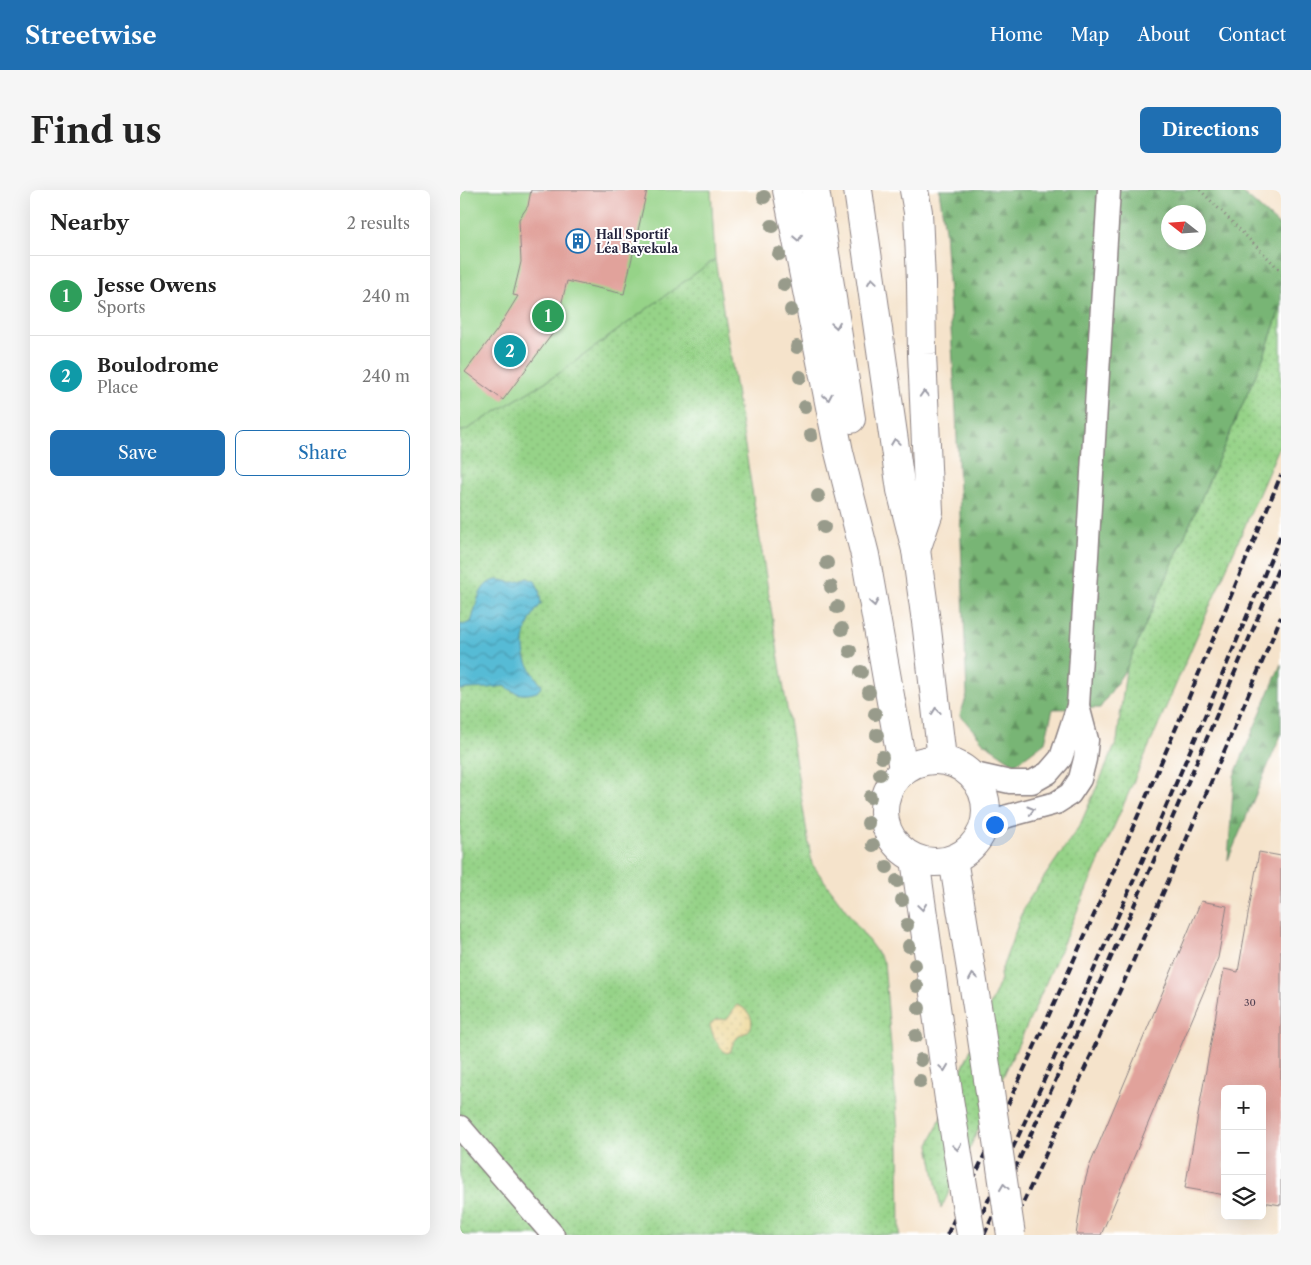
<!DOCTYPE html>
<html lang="en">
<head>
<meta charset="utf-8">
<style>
	body { margin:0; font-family:"Libre Caslon Text",serif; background:#f6f6f6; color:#222 }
	.controls { position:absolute; right:15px; bottom:15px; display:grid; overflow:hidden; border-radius:8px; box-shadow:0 5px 20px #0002 }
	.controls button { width:45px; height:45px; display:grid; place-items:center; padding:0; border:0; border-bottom:1px solid #e0e0e0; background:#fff; color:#222; font:25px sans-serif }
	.compass { position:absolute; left:701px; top:15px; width:45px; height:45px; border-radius:50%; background:#fff; box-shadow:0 5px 20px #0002; rotate:287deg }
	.you { position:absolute; left:534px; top:634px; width:18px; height:18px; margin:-12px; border:4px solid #fff; border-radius:50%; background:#1a73e8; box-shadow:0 0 0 8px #1a73e833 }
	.badge { display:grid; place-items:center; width:32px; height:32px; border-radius:50%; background:#1f6fb2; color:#fff; font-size:16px; font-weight:700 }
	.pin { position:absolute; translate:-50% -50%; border:2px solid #fff; box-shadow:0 1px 5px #0006 }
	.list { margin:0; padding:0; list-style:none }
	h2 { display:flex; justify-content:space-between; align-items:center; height:65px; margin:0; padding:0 20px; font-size:21px }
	h2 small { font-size:16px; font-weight:400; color:#767676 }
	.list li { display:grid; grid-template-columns:32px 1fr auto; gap:15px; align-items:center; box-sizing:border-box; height:80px; padding:0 20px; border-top:1px solid #e0e0e0 }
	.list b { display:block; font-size:19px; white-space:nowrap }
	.list p { margin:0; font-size:16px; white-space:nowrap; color:#767676 }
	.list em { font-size:16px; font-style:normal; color:#767676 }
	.actions { display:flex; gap:10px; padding:15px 20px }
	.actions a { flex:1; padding:11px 0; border:1px solid #1f6fb2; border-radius:8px; text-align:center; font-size:18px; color:#1f6fb2 }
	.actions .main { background:#1f6fb2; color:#fff }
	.icon { flex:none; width:28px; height:28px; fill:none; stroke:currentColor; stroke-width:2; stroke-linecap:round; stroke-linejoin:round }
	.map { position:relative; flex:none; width:821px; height:1045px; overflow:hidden; border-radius:8px }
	header { display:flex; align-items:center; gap:30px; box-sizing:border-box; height:70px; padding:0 25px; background:#1f6fb2; color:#fff }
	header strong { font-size:24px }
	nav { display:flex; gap:28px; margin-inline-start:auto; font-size:18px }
	.intro { display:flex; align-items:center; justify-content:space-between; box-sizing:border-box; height:120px; padding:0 30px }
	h1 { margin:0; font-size:35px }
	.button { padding:12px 22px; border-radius:8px; background:#1f6fb2; color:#fff; font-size:18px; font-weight:700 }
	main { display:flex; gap:30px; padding:0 30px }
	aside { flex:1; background:#fff; border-radius:8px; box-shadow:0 5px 20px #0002 }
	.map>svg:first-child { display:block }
</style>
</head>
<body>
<header>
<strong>Streetwise</strong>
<nav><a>Home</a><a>Map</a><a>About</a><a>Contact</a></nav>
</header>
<div class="intro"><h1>Find us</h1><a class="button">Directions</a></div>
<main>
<aside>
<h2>Nearby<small>2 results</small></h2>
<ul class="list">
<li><span class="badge" style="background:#2e9e5b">1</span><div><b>Jesse Owens</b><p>Sports</p></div><em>240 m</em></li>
<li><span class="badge" style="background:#0f9aa8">2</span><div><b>Boulodrome</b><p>Place</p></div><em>240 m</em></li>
</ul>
<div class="actions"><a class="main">Save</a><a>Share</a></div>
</aside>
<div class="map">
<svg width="821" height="1045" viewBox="0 0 821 1045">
	<defs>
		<pattern id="grass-dots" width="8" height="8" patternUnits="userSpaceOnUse" patternTransform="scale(1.25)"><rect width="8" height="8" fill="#96d388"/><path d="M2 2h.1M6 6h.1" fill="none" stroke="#81b576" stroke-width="1.8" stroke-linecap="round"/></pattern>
		<pattern id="forest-firs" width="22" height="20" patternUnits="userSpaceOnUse" patternTransform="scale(1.25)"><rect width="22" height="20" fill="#78b574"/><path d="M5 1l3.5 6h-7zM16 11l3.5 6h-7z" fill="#629360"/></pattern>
		<pattern id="sand-dots" width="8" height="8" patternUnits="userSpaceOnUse" patternTransform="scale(1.25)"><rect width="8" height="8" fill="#eeda9e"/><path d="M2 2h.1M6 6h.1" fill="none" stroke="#ccbb89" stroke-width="1.8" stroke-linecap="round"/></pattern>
		<pattern id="water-waves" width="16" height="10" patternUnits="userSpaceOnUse" patternTransform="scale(1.25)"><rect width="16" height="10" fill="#57bbd5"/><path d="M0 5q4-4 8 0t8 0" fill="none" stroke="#4898ae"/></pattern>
	</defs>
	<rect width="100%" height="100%" fill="#fff"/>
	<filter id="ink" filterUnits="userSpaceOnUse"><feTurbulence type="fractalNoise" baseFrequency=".02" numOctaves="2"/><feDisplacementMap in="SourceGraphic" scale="10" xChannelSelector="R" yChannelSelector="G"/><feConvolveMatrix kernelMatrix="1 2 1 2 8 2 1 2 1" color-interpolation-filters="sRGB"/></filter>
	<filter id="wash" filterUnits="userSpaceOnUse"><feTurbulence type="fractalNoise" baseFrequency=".0096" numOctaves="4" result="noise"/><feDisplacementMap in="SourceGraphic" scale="20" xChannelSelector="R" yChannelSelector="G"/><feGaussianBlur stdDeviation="1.12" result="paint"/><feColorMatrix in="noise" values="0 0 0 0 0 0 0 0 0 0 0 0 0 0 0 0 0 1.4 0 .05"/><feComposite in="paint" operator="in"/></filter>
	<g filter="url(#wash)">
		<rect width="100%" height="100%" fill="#f5e3cb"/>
		<!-- grass -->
		<g fill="url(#grass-dots)" stroke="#5c7a62">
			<path d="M255,69L352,674L424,772L439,953L440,1045H0V241L6,240L98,184Z"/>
			<path d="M821,116V253L571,827L481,1019L469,955L541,790L540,784L565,715L620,635L657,551L666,479L804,166Z"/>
		</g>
		<!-- forest -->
		<g fill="url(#forest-firs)" stroke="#4d6c58" fill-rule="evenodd">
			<path d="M479,0H780L821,37V116L804,166L666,479L640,518L593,519L585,552L560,571L555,574L524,553L500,525L507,505L496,222L485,40ZM708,22H738V52H708Z"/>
			<path d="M821,474V545L768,670L774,586Z"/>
		</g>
		<!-- sand -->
		<path fill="url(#sand-dots)" stroke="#887e6c" d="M277,815C288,818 298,833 287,842C284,844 279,845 277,848C273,852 272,858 270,862L266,863C258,856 252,845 250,835C254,829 259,828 266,830C272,826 272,819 277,815Z"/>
		<!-- pitch -->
		<path fill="#96d388" stroke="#5c7a62" d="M0,0H251L255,69L98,184L6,240L0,241Z"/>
		<!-- water -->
		<path fill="url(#water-waves)" stroke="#3c6e88" d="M67,388L75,391L79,399L81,414C68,429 60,449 66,469C69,478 76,488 82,496L77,502C63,506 57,505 45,496L29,498L8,499L0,500V434L3,435L11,432C17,417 18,389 40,390C43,390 47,392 51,392C56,393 62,390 67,388Z"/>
		<g id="blocks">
			<!-- building -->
			<g fill="#e1a29b">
				<path d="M71,0H187L164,104L107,91L98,128L102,131L43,210L5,182L37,140L58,106L53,105L61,72L59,29L68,16Z"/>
				<path d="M799,662L821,666V1015L802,1012V899H765V1005L725,998L764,779L778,782Z"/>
				<path d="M741,711L767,716L758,768L641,1045H616L623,998L629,977Z"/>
			</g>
		</g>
	</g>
	<g filter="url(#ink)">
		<use href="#blocks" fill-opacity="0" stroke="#8c8283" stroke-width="1"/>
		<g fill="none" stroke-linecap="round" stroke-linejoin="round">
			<!-- street casing -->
			<g stroke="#8c8283" stroke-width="25">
				<g id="street">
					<path d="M510,583L550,592H572L588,583L601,568L618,516L649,0"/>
					<path d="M525,634L548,626L596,613L610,604L620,589L625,569L627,550L618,516"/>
					<path d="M0,937L93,1045"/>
				</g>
			</g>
			<!-- highway casing -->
			<g stroke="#8c8283" stroke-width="30">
				<g id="highway">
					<path d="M327,0L379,262L405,365L443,579"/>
					<path d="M355,0L391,229"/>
					<path d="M398,0L441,300L456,360L467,439L482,569"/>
					<path d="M454,0L458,22L461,92L462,164L469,322L456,360"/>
					<circle cx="475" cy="621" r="51"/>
					<path d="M455,669L489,909"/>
					<path d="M493,669L520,835"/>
				</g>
			</g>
			<!-- path -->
			<path stroke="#8c8283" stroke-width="3" stroke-dasharray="1 4" stroke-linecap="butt" d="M740,0L821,81"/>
			<!-- street -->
			<use href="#street" stroke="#fff" stroke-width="22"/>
			<!-- highway -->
			<use href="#highway" stroke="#fff" stroke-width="28"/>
			<!-- rail -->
			<g stroke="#22223b" stroke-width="4" stroke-dasharray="8 4" stroke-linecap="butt">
				<path d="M487,1045C568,873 647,699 722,524C755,444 788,365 821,285"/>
				<path d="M512,1045C621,814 724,580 821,344"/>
				<path d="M524,1045C628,823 727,599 821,372"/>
				<path d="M548,1045C644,841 734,635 821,427"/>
			</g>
			<!-- highway-bridge casing -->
			<g stroke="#8c8283" stroke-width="30" stroke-linecap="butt">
				<g id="highway-bridge">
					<path d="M520,835L551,1045"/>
					<path d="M489,909L511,1045"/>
				</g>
			</g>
			<!-- highway-bridge -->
			<use href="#highway-bridge" stroke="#fff" stroke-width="28"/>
		</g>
		<!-- trees -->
		<g fill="#989b8b">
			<circle cx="304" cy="7" r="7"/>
			<circle cx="312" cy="36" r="7"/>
			<circle cx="319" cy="64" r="7"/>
			<circle cx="324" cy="95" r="7"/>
			<circle cx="331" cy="120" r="7"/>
			<circle cx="337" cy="157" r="7"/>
			<circle cx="340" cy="187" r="7"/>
			<circle cx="345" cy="217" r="7"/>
			<circle cx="351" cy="245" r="7"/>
			<circle cx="358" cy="306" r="7"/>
			<circle cx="364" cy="337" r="7"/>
			<circle cx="367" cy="373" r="7"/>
			<circle cx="371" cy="397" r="7"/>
			<circle cx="377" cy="417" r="7"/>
			<circle cx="382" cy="439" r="7"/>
			<circle cx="390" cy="461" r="7"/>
			<circle cx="401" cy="482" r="7"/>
			<circle cx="409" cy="502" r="7"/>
			<circle cx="415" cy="524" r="7"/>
			<circle cx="417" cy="545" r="7"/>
			<circle cx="422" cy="567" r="7"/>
			<circle cx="420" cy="584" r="7"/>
			<circle cx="410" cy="607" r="7"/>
			<circle cx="408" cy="633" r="7"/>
			<circle cx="413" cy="655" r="7"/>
			<circle cx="427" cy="677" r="7"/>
			<circle cx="437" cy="691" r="7"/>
			<circle cx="442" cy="710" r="7"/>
			<circle cx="447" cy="735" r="7"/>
			<circle cx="449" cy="756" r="7"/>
			<circle cx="455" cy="775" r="7"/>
			<circle cx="457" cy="796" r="7"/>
			<circle cx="459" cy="818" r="7"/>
			<circle cx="456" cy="846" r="7"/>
			<circle cx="461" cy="870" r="7"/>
			<circle cx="460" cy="891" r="7"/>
		</g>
		<!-- one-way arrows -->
		<defs><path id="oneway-chevron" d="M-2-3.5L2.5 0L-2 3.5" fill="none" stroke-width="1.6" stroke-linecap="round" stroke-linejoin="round" transform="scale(1.25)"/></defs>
		<g stroke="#9c9ca7">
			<use href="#oneway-chevron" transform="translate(338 48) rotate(79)"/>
			<use href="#oneway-chevron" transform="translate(412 91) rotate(-98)"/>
			<use href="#oneway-chevron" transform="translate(376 135) rotate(81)"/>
			<use href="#oneway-chevron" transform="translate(464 204) rotate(-93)"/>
			<use href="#oneway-chevron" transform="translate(368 207) rotate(79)"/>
			<use href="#oneway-chevron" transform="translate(435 252) rotate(-98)"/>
			<use href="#oneway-chevron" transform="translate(414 413) rotate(80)"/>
			<use href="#oneway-chevron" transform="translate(476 521) rotate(-96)"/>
			<use href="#oneway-chevron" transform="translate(571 620) rotate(-16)"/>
			<use href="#oneway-chevron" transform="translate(462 717) rotate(82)"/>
			<use href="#oneway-chevron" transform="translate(513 787) rotate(-99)"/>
			<use href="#oneway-chevron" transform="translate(484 878) rotate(82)"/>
			<use href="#oneway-chevron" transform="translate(497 957) rotate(81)"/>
			<use href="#oneway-chevron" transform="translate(544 997) rotate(-98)"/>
		</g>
	</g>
	<!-- icons -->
	<defs>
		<g id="building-ring" transform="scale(1.25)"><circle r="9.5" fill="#fff" stroke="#1f6fb2" stroke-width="1.5"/><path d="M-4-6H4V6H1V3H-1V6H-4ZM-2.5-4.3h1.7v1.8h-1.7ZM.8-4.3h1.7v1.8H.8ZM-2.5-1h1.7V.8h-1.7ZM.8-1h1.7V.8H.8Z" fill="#1f6fb2"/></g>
	</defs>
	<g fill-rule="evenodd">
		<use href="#building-ring" x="118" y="51"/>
	</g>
	<g text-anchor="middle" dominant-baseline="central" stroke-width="4" stroke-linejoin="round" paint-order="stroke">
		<!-- number labels -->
		<g font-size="10" fill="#524253">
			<text x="790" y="812">30</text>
		</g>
		<!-- poi labels -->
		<g font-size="12" font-weight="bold" fill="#22223b" stroke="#fff" text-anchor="start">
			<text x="136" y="44">Hall Sportif<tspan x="136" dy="14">Léa Bayekula</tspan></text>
		</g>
	</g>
</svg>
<div class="controls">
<button>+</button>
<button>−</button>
<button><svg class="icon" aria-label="layers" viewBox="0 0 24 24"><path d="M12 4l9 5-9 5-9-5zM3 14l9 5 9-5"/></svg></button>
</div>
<svg class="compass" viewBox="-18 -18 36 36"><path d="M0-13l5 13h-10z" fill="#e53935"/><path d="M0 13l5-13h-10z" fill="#767676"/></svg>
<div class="you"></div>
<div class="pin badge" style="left:88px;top:126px;background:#2e9e5b">1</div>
<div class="pin badge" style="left:50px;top:161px;background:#0f9aa8">2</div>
</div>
</main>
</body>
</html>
